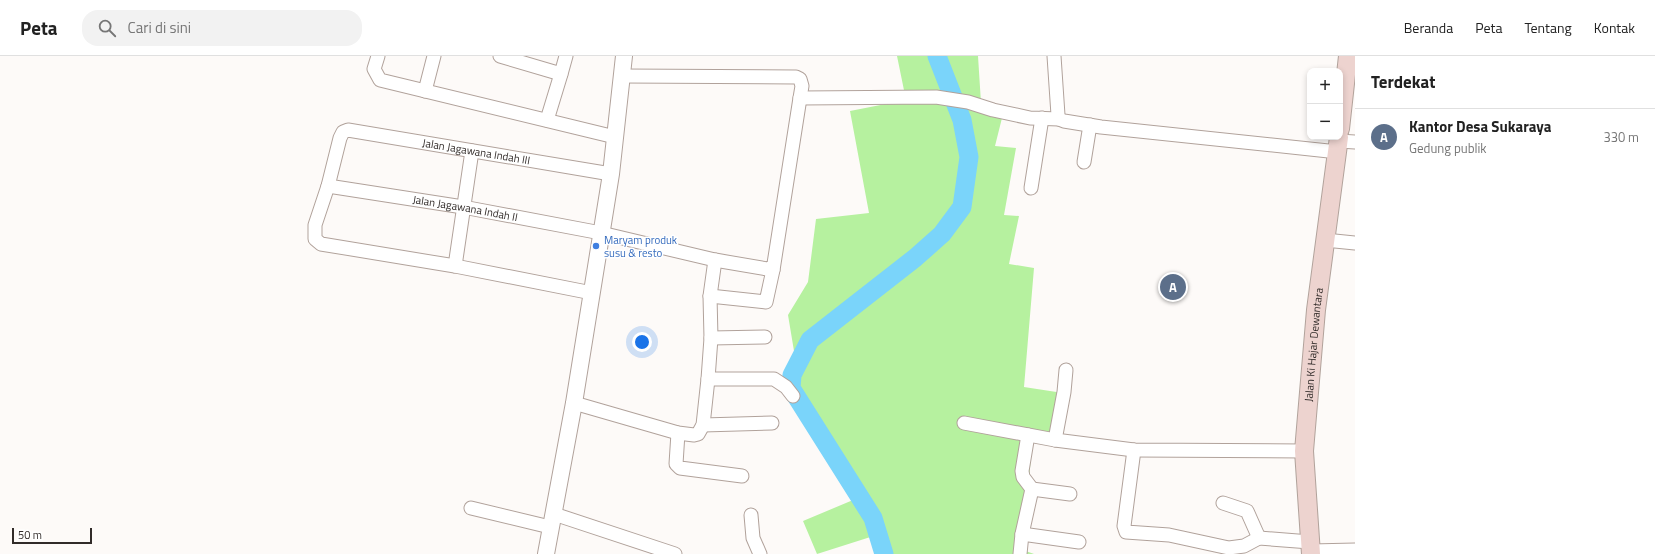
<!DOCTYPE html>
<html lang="id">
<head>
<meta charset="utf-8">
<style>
	body { margin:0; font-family:"Titillium Web",sans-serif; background:#f2f2f2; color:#222 }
	.controls { position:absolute; right:12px; top:12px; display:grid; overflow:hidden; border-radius:8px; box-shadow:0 2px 6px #0003 }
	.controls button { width:36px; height:36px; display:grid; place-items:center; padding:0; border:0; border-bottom:1px solid #e0e0e0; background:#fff; color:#222; font:20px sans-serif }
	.scale { position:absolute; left:12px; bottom:10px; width:80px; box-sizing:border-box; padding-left:4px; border:2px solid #312b29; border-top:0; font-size:11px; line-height:14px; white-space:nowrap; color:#312b29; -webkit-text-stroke:3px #fff; paint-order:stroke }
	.you { position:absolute; left:642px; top:286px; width:14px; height:14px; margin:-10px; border:3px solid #fff; border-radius:50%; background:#1a73e8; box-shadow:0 0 0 6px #1a73e833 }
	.badge { display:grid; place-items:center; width:26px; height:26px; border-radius:50%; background:#3863d3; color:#fff; font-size:13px; font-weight:700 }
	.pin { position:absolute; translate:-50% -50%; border:2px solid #fff; box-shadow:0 1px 4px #0006 }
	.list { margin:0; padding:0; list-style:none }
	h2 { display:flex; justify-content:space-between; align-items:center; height:52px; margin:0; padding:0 16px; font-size:17px }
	h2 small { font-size:13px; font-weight:400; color:#767676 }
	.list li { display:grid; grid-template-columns:26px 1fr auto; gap:12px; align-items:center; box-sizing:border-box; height:56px; padding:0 16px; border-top:1px solid #e0e0e0 }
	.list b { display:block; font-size:15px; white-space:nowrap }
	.list p { margin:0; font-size:13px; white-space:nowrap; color:#767676 }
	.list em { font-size:13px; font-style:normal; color:#767676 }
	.icon { flex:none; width:22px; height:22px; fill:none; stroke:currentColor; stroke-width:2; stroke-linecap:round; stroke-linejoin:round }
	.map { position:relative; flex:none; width:1355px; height:498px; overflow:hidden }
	header { display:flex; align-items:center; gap:24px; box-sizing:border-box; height:56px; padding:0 20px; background:#fff; border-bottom:1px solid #e0e0e0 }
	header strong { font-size:19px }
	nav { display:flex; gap:22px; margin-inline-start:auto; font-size:14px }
	.search { width:280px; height:36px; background:#f2f2f2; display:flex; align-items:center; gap:10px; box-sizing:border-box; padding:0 14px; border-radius:16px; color:#767676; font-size:15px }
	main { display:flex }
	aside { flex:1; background:#fff }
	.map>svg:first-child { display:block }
</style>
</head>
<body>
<header>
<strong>Peta</strong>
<div class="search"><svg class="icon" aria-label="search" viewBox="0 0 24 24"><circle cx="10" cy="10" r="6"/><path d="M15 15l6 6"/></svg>Cari di sini</div>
<nav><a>Beranda</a><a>Peta</a><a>Tentang</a><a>Kontak</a></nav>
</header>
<main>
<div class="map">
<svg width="1355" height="498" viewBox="0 0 1355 498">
	<rect width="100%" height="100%" fill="#fdfaf8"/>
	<!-- green -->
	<path fill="#b6f19f" d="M897,0H978L981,47L1004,54L995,90L1016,92L1004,159L1019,160L1009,208L1034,212L1024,331L1063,337L1056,380L1033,377L1023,494L1034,498H885L883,477L817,498L803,465L865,439L832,392L805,361L788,259L808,226L816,163L869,157L850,55L906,44Z"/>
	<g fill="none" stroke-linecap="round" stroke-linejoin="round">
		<!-- river -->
		<path stroke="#7ad4fa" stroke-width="19" d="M884,498L873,462L791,332L792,319L810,284L915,202L942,178L962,151L969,101L962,64L937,0"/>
		<!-- minor casing -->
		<g stroke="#b1a29b" stroke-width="15">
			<g id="minor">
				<path d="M378,0L374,13L380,24L615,81"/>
				<path d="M500,0L561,18L566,0"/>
				<path d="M1054,0L1058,59L1059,63L1064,65L1101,71L1338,96"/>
				<path d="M425,35L434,0"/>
				<path d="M800,42L936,41L968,46L993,54L1030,62L1059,63"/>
				<path d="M547,64L561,18"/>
				<path d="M1339,85L1355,86"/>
				<path d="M1084,106L1090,69"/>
				<path id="s1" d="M328,130L463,151L601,177L715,204L773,214L800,42L802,30L800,23L796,21L622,20"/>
				<path d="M1031,132L1042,62"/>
				<path d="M1325,184L1355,187"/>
				<path d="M455,210L472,95"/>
				<path id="s2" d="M592,237L455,210L321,188L315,183V169L328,130L340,82L343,76L348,74L611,118"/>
				<path d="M710,240L766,246L773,214"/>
				<path d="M711,282L765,281"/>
				<path d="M708,323H774L786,331L793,340"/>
				<path d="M574,347L678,377L694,379L698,378L703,369L708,323L711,282L710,240L715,204"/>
				<path d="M964,367L1055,384L1134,394L1304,395"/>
				<path d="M703,369L772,367"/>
				<path d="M678,377L676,408L680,412L742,420"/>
				<path d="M1028,379L1022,415L1023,421L1032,433L1022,478L1079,486"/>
				<path d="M1055,384L1064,336L1066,314"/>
				<path d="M1134,394L1124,470L1126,476L1169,479L1229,492L1244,490L1259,482L1310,486"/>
				<path d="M1032,433L1070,438"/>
				<path d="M1223,447L1247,455L1259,482"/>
				<path d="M471,452L550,471"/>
				<path d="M554,458L675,498"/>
				<path d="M751,459L753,482L760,498"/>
				<path d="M1311,495L1355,494"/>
				<path d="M1020,498L1022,478"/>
			</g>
		</g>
		<!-- tertiary casing -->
		<g stroke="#b1a29b" stroke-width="18">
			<path id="tertiary" d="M546,498L574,347L611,118L624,0"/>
		</g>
		<!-- secondary casing -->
		<g stroke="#b1a29b" stroke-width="20">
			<g id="secondary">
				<path d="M1340,73L1348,0"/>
				<path id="s3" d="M1311,498L1304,395L1316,254L1339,81"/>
			</g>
		</g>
		<!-- minor -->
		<use href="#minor" stroke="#fff" stroke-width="13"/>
		<!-- tertiary -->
		<use href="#tertiary" stroke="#fff" stroke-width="16"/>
		<!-- secondary -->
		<use href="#secondary" stroke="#edd3cf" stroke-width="18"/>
	</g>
	<!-- markers -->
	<circle fill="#3f7fe0" stroke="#fff" stroke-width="1.5" cx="596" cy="190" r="4"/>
	<g text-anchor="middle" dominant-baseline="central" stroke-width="3" stroke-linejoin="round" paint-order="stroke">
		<!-- street labels -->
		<g font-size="11" fill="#312b29" stroke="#fff">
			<text stroke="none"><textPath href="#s2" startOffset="530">Jalan Jagawana Indah III</textPath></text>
			<text stroke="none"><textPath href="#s1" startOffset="139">Jalan Jagawana Indah II</textPath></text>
			<text stroke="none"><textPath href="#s3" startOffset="210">Jalan Ki Hajar Dewantara</textPath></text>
		</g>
		<!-- shop labels -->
		<g font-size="11" fill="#366cbe" stroke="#fff" text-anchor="start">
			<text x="604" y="184">Maryam produk<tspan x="604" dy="13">susu &amp; resto</tspan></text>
		</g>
	</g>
</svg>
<div class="controls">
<button>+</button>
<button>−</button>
</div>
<div class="scale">50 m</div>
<div class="you"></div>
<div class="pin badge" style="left:1173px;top:231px;background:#5c6f8a">A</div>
</div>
<aside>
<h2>Terdekat<small></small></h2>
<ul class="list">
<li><span class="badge" style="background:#5c6f8a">A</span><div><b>Kantor Desa Sukaraya</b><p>Gedung publik</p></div><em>330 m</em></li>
</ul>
</aside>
</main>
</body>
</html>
